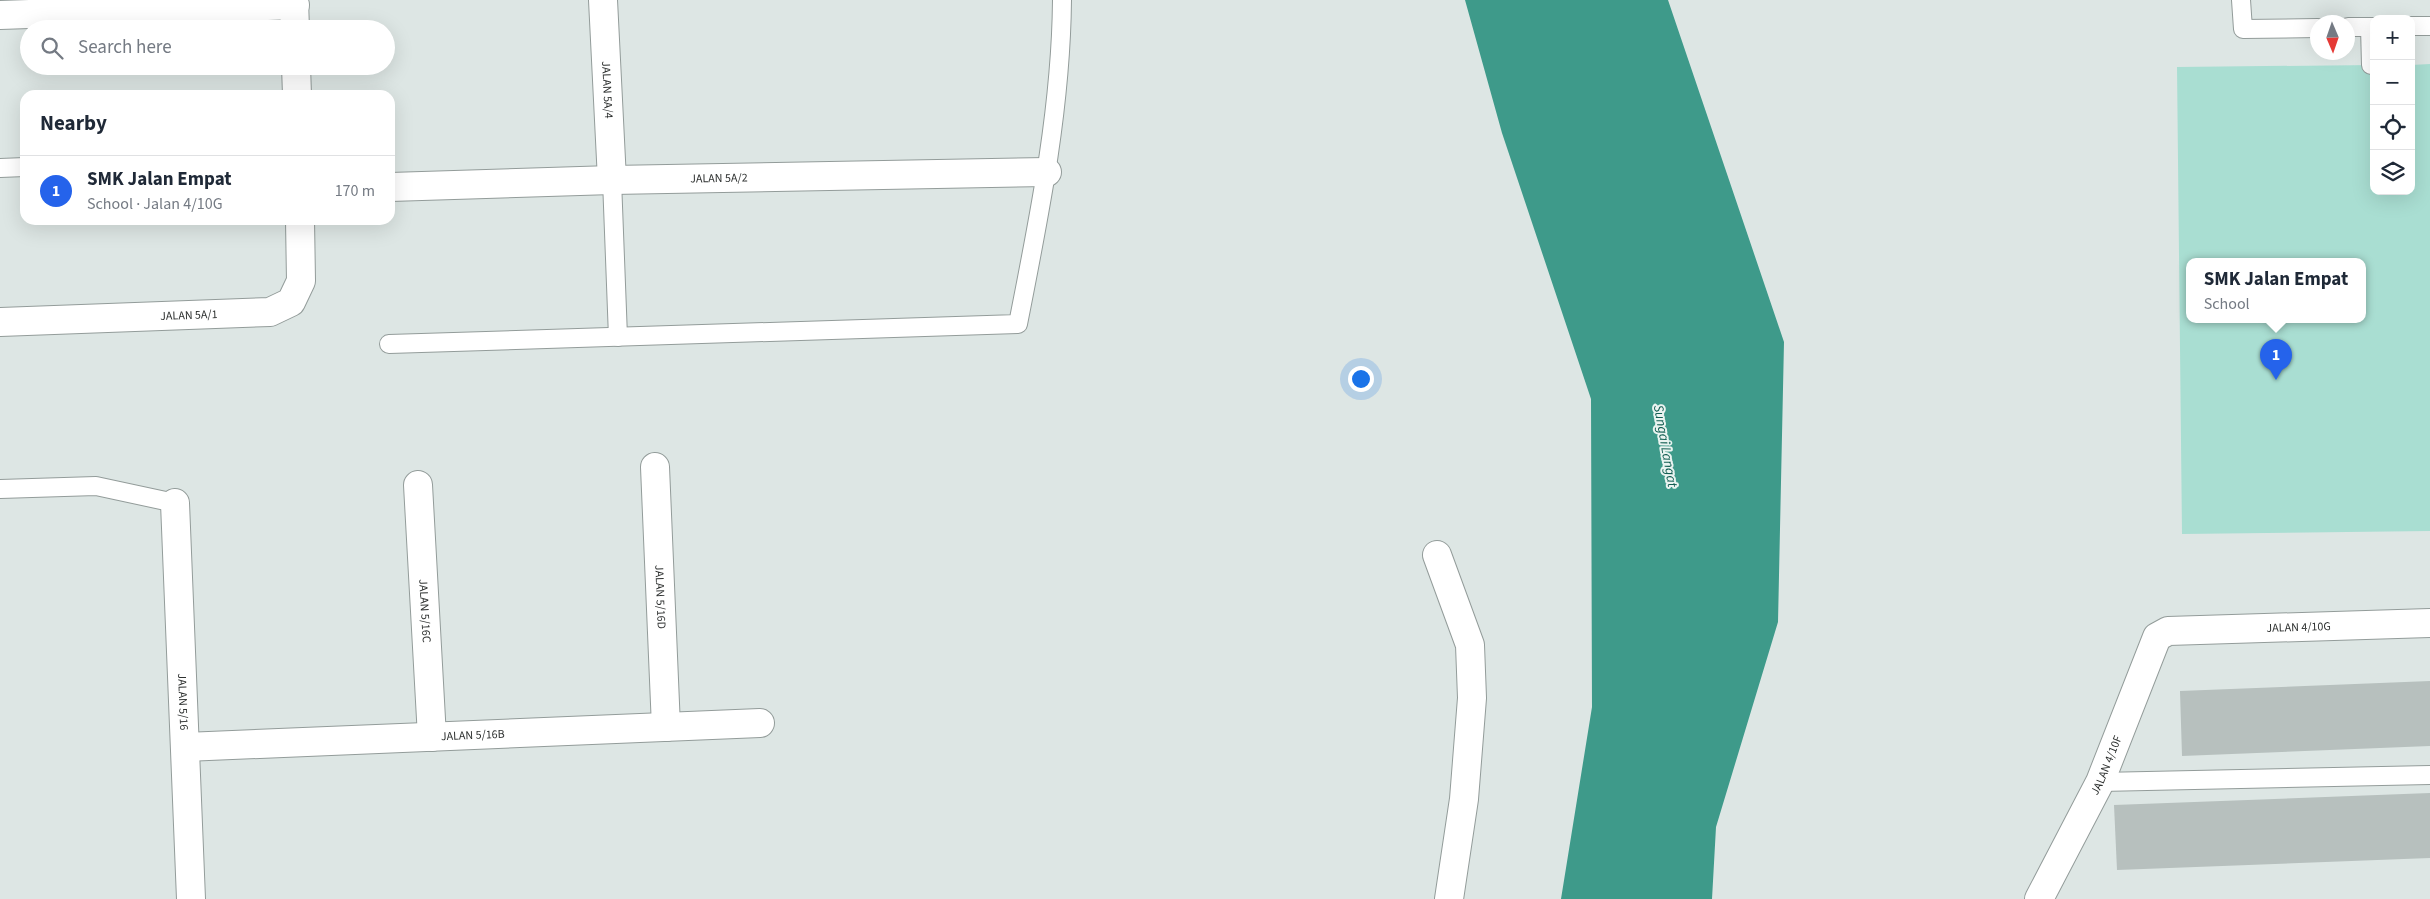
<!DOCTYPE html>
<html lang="en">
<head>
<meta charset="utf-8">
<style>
	body { margin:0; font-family:"Source Sans 3",sans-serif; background:#f6f6f7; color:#1f2937 }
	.controls { position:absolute; right:15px; top:15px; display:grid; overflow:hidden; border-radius:10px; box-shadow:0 5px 20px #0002 }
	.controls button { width:45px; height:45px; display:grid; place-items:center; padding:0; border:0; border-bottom:1px solid #e0e1e3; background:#fff; color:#1f2937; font:25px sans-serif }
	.compass { position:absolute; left:2310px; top:15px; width:45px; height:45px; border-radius:50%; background:#fff; box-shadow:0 5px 20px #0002; rotate:178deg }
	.you { position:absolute; left:1360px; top:378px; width:18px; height:18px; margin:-12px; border:4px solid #fff; border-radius:50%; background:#1a73e8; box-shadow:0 0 0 8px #1a73e833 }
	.badge { display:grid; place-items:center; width:32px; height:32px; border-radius:50%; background:#2563eb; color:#fff; font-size:16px; font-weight:700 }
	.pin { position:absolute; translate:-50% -41px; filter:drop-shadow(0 1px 2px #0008) }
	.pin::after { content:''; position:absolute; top:26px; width:18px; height:15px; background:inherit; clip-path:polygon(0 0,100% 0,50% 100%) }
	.popup { position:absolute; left:2186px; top:258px; width:180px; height:65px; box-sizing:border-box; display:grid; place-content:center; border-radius:10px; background:#fff; filter:drop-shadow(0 1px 4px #0005); font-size:16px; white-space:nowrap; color:#747a83 }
	.popup b { font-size:19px; color:#1f2937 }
	.popup::after { content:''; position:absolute; left:50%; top:100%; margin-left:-10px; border:10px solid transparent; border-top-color:#fff }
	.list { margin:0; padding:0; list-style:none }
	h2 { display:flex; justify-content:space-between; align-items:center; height:65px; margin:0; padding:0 20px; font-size:21px }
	h2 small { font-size:16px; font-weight:400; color:#747a83 }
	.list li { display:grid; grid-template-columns:32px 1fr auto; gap:15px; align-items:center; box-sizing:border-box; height:70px; padding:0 20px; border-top:1px solid #e0e1e3 }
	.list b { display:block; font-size:19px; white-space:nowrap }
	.list p { margin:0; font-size:16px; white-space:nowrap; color:#747a83 }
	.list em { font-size:16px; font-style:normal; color:#747a83 }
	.icon { flex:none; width:28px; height:28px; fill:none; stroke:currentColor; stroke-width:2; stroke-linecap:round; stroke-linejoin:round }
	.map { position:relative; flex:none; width:2430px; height:899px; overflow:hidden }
	.search { position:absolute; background:#fff; box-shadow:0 5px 20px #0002; left:20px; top:20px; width:375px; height:55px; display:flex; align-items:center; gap:12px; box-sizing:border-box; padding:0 18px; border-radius:28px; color:#747a83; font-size:19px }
	.panel { position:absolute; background:#fff; box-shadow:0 5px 20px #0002; left:20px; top:90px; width:375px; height:135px; border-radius:15px }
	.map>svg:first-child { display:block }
</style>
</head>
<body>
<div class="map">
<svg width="2430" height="899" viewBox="0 0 2430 899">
	<rect width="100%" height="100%" fill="#dde6e4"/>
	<!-- green -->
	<path fill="#a9ded2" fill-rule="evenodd" d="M2430,64V531L2182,534L2177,67L2374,65V191H2411V65ZM2190,261H2362V319H2190Z"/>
	<!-- water -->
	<path fill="#3e9a8a" d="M1465,0H1668L1784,342L1778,622L1716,827L1712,899H1561L1592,707L1591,399L1502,133Z"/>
	<!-- building -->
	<g fill="#b7c0be">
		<path d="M2430,681V746L2182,756L2180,691Z"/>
		<path d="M2430,793V858L2117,870L2114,805Z"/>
	</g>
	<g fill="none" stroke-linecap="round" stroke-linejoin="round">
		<!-- lane casing -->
		<g stroke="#939c9a" stroke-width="20">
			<g id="lane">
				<path d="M2241,0L2243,29L2318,28"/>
				<path d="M2411,26H2430"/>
				<path d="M2348,27H2374"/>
				<path d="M2370,27L2371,65"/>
				<path d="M0,168L25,167"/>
				<path d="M612,180L618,337"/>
				<path d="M389,344L1018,324C1039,217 1061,110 1062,0"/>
				<path d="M0,489L96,486L175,503"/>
				<path d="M2100,782L2430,775"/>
			</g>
		</g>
		<!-- street casing -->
		<g stroke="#939c9a" stroke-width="30">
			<g id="street">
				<path d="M294,0L295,29"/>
				<path id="s1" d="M603,0L612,180"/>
				<path d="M0,15L295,5"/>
				<path d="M296,66L297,95"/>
				<path id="s2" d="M390,187L612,180L1047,172"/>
				<path id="s3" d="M0,322L270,312L291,302L301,281L300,220"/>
				<path id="s4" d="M655,467L666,727"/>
				<path id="s5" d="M418,485L432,737"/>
				<path id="s6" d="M175,503L191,899"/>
				<path d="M1437,555L1470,645L1472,698L1464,799L1449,899"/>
				<path id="s7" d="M185,747L760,723"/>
				<path id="s8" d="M2039,899L2100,782L2157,637L2168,631L2430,623"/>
			</g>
		</g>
		<!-- lane -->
		<use href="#lane" stroke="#fff" stroke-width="18"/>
		<!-- street -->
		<use href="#street" stroke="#fff" stroke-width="28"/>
	</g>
	<g text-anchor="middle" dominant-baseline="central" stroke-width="4" stroke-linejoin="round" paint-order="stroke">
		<!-- street labels -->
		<g font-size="12" fill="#2e3130" stroke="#eaf4f1">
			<text stroke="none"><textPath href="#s1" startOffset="90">JALAN 5A/4</textPath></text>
			<text stroke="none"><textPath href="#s2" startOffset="329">JALAN 5A/2</textPath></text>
			<text stroke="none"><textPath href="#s3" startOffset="189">JALAN 5A/1</textPath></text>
			<text stroke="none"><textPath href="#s4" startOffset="130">JALAN 5/16D</textPath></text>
			<text stroke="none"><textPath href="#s5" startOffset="126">JALAN 5/16C</textPath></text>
			<text stroke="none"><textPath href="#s8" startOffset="431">JALAN 4/10G</textPath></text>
			<text stroke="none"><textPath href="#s6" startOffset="199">JALAN 5/16</textPath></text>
			<text stroke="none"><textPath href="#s7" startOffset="288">JALAN 5/16B</textPath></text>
			<text stroke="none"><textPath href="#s8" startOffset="150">JALAN 4/10F</textPath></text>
		</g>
		<!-- water labels -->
		<g font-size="14" font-style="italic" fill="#125e52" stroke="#eaf4f1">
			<text transform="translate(1665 446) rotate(80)">Sungai Langat</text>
		</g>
	</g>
</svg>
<div class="controls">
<button>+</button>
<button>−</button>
<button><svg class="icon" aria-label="locate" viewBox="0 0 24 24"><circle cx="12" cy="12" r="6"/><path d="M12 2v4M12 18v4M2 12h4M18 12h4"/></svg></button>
<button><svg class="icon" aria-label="layers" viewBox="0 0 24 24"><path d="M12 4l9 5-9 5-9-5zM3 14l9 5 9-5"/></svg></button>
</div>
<svg class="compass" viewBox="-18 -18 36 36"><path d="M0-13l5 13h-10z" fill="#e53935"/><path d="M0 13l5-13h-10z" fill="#747a83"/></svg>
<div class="you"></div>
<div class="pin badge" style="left:2276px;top:380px">1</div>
<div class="popup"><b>SMK Jalan Empat</b>School</div>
<div class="search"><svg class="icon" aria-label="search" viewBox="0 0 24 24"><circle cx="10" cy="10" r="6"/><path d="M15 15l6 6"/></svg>Search here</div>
<section class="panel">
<h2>Nearby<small></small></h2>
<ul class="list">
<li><span class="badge">1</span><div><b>SMK Jalan Empat</b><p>School · Jalan 4/10G</p></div><em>170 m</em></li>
</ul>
</section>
</div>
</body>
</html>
